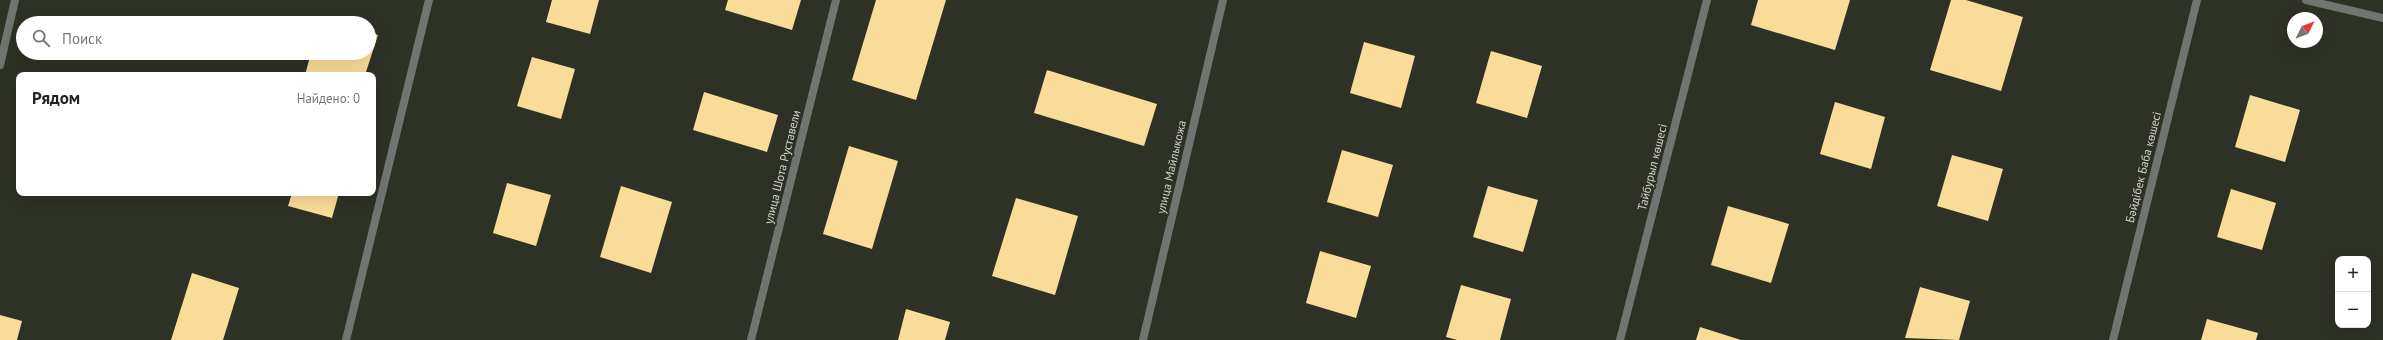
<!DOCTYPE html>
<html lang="ru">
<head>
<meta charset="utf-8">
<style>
	body { margin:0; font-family:"PT Sans",sans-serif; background:#f2f2f2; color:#222 }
	.controls { position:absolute; right:12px; bottom:12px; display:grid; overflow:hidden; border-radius:8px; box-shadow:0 4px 16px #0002 }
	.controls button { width:36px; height:36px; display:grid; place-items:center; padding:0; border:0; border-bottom:1px solid #e0e0e0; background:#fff; color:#222; font:20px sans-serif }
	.compass { position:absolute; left:2287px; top:12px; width:36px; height:36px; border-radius:50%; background:#fff; box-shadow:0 4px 16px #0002; rotate:47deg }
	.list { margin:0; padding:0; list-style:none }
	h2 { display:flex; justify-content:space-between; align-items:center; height:52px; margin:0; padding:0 16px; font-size:17px }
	h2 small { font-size:13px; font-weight:400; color:#767676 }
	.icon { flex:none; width:22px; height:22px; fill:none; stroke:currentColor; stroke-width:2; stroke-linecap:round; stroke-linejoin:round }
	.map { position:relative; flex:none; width:2383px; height:340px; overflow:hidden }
	.search { position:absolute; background:#fff; box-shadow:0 4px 16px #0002; left:16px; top:16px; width:360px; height:44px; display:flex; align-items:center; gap:10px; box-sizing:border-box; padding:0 14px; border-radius:22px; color:#767676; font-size:15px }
	.panel { position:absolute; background:#fff; box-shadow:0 4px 16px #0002; left:16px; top:72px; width:360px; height:124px; border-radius:8px }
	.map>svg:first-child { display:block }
</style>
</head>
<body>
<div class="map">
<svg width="2383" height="340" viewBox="0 0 2383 340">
	<rect width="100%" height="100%" fill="#2e3126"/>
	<!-- building -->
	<g fill="#f9dc98">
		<path d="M552,0H599L590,34L546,22Z"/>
		<path d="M728,0H801L792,30L725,10Z"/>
		<path d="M876,0H946L916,100L852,80Z"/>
		<path d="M1758,0H1850L1835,50L1751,25Z"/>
		<path d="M1951,0H1966L2023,17L2001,91L1930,70Z"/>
		<path d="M322,18L338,23H320Z"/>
		<path d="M369,32L378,35L365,75H305L311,53H369Z"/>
		<path d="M1364,42L1415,56L1401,108L1350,93Z"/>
		<path d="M1491,51L1542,66L1527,118L1476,103Z"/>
		<path d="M532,57L575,69L561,119L517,106Z"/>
		<path d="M1047,70L1157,104L1144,146L1034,113Z"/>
		<path d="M704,92L778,115L767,152L693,130Z"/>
		<path d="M2250,95L2300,110L2285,162L2235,147Z"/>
		<path d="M1835,102L1885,117L1871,169L1820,154Z"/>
		<path d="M849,146L898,161L872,249L823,234Z"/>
		<path d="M1342,150L1393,165L1378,217L1327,202Z"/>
		<path d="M1952,155L2003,169L1988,221L1937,206Z"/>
		<path d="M507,183L551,195L536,246L493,233Z"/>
		<path d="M621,186L672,202L651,273L600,257Z"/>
		<path d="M1488,186L1538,200L1523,252L1473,237Z"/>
		<path d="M2231,189L2276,203L2262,250L2217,237Z"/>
		<path d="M292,193H339L332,218L288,206Z"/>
		<path d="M1016,198L1078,216L1055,295L992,276Z"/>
		<path d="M1728,206L1789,224L1771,283L1711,265Z"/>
		<path d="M1320,251L1371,266L1356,318L1306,303Z"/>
		<path d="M192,273L239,288L223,340H171Z"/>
		<path d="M1461,285L1511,299L1500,340H1457L1446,337Z"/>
		<path d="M1920,287L1970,301L1959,340L1905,338Z"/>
		<path d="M906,309L950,322L945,340H898Z"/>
		<path d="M0,315L22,321L17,340H0Z"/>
		<path d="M2207,319L2258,333L2256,340H2201Z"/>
		<path d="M1700,327L1741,340H1696Z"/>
	</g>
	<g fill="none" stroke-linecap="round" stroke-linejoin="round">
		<!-- minor -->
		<g stroke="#707571" stroke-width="8">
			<path d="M2306,0L2383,18"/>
			<path d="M0,65L15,0"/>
			<path d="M346,340L429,0"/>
			<path d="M751,340L836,0"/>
			<path d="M1143,340L1223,0"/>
			<path d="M1620,340L1707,0"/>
			<path d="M2113,340L2197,0"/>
		</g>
	</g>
	<g text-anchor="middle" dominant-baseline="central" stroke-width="4" stroke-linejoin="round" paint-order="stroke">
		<!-- street labels -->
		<g font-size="12" fill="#d0d2cb" stroke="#2e3126">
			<text transform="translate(782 167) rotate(-76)">улица Шота Руставели</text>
			<text transform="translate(1171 167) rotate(-77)">улица Майлыкожа</text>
			<text transform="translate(1652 167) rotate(-76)">Тайбурыл көшесі</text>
			<text transform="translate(2143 167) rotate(-76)">Бәйдібек Баба көшесі</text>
		</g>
	</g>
</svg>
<div class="controls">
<button>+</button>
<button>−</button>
</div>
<svg class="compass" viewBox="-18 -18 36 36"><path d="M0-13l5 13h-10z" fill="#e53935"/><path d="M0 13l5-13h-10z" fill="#767676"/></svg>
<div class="search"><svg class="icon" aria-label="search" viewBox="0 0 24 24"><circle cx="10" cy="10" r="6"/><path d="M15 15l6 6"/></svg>Поиск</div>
<section class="panel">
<h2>Рядом<small>Найдено: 0</small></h2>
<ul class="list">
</ul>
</section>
</div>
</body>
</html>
